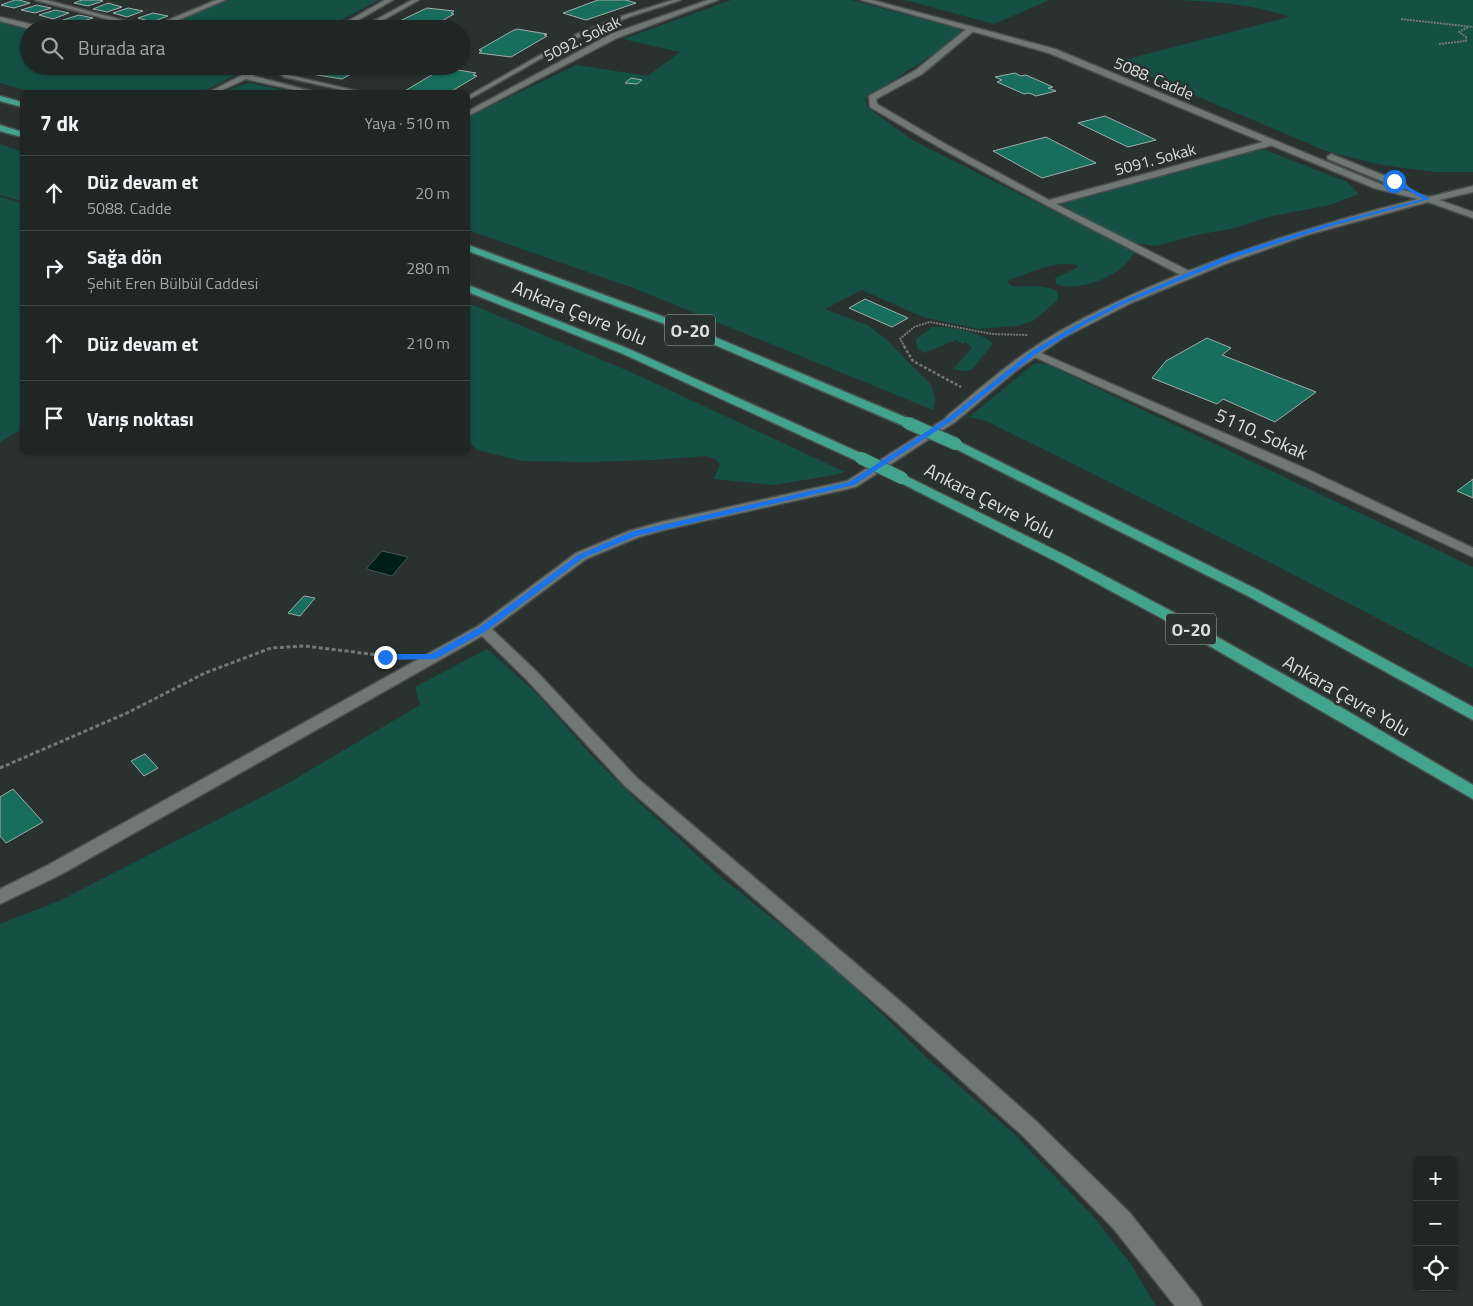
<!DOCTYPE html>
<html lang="tr">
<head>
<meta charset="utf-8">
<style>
	body { margin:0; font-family:"Titillium Web",sans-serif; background:#282e2b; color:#f1f3f6 }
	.controls { position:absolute; right:15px; bottom:15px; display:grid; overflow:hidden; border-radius:8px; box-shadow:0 1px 4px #0004 }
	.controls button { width:45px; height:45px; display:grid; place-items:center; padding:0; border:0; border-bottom:1px solid #3d4341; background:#202623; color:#f1f3f6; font:25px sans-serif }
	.stop { position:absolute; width:15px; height:15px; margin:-11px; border:4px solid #1a73e8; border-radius:50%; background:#fff }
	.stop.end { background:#1a73e8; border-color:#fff; box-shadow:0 1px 5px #0008 }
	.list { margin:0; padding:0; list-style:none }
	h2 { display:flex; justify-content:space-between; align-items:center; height:65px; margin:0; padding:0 20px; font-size:21px }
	h2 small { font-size:16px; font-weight:400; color:#a2a5a6 }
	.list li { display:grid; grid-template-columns:32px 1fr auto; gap:15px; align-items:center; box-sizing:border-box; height:75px; padding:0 20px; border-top:1px solid #3d4341 }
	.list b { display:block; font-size:19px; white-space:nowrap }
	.list p { margin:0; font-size:16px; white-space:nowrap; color:#a2a5a6 }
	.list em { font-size:16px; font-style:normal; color:#a2a5a6 }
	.icon { flex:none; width:28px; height:28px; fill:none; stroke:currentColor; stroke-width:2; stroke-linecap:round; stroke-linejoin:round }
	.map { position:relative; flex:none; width:1473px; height:1306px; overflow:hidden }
	.search { position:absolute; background:#202623; box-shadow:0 1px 4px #0004; left:20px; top:20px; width:450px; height:55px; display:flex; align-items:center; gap:12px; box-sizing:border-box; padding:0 18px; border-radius:28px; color:#a2a5a6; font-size:19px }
	.panel { position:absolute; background:#202623; box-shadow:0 1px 4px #0004; left:20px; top:90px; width:450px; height:365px; border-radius:8px }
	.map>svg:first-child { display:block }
</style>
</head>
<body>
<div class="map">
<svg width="1473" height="1306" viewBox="0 0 1473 1306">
	<rect width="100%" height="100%" fill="#2a322f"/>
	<!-- green -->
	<g fill="#155044">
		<path d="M228,0H379L324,29H156Z"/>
		<path d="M731,0H851L959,29L962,32L953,41L865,99L867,107L912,140L1135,252C1130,259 1124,268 1116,272C1100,282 1074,291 1056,284L1055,278L1075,269L1078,265C1052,260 1031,273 1007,281L1011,286C1028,288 1042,283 1058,292V300L1033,321L1017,326L978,329L923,317L862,290L825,309L869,326L886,339L931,385L935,399L933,410L636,289L468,230V117L576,65L648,76L680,52L623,39Z"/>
		<path d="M905,0H1049L994,24Z"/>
		<path d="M1180,0H1473V172H1436L1404,168L1377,164L1326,151L1116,62L1289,17C1255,4 1216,2 1180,0Z"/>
		<path d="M0,21L31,29H29V66H253L203,92H32L0,83Z"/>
		<path d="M248,83L295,92H223Z"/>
		<path d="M0,144L22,152V201L0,195Z"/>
		<path d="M1263,149L1347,182L1359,194L1330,205L1268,217L1235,228L1197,235L1156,246L1135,243L1118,237L1061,204Z"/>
		<path d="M0,197L22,203V429L0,442Z"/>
		<path d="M468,303L633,373L845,472L834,475L774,485L714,479L720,464L715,459L706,456L652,460L588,462L523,461L477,450L468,440Z"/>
		<path d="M932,327C951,326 978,331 993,343L972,370L961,371L952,368L955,367L972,348L966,342L962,344L956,340L924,353L917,348L916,339Z"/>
		<path d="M1035,363L1047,364L1473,567V668L1275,565L1061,458L986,421L969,417Z"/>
		<path d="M487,649L535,692L593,757L643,806L722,878L838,971L926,1057L1012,1132L1092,1215L1130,1263L1156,1306H0V924L59,901L285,785L420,705L415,687Z"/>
	</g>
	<!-- water -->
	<path fill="#001e17" stroke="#415852" d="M382,551L408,557L392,576L366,569Z"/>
	<!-- building -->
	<g fill="#186e5d" stroke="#a1aba8">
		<path d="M15,0H19L30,3L14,8L1,5Z"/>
		<path d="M82,0H100L103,1L88,6L74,3Z"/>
		<path d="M598,0H626L636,3L586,20L563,13Z"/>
		<path d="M108,3L122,7L107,12L93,9Z"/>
		<path d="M37,5L51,8L35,13L21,10Z"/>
		<path d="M128,8L143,11L127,17L113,13Z"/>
		<path d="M427,8L454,11L451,13L454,14L428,29H388L390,27H387Z"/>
		<path d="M55,10L69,13L53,19L39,15Z"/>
		<path d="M153,13L168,16L152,22L138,18Z"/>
		<path d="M79,15L93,18L77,23L63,20Z"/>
		<path d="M100,21L115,24L101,29L85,26Z"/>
		<path d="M517,29L547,34L544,35L547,36L511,57L479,53L482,51L479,50L512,31Z"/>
		<path d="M320,66H366L342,79L311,74L315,71H312Z"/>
		<path d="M446,68L476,73L473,75L477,76L450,92H403L440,70Z"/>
		<path d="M1015,73L1021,76L1026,75L1053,87L1048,88L1056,91L1036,96L1029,93L1024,94L997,82L1002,80L995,77Z"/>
		<path d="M631,78L642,80L637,84L625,83Z"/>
		<path d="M1105,116L1156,140L1128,147L1078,123Z"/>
		<path d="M1046,137L1096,163L1042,178L993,151Z"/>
		<path d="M865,299L908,318L892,327L849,308Z"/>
		<path d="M1207,338L1231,348L1222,355L1316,392L1275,422L1223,399L1217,404L1152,378L1166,361Z"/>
		<path d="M1473,479V498L1457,491Z"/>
		<path d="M304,596L315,598L300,616L288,613Z"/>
		<path d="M145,754L158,768L144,776L131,761Z"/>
		<path d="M13,789L43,822L6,843L0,836V797Z"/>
	</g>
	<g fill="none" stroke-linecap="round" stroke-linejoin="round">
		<!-- lane casing -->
		<g stroke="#4a504e" stroke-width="3">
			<g id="lane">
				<path d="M412,0H419L367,29H359Z"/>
				<path d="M673,0H681L629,17L581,36L468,100V96L577,34L625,15Z"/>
				<path d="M288,66H295L286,73L288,75L361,92H352L284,77L279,73Z"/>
			</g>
		</g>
		<!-- street casing -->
		<g stroke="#4a504e" stroke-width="3">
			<g id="street">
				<path d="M35,0H46L145,26L141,28Z"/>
				<path d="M216,0H225L157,29H147Z"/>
				<path d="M385,0H393L343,29H334Z"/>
				<path d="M708,0H718L617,38L468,116V111L611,34Z"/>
				<path d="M0,17L43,27V29H30L0,21Z"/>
				<path d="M969,27L976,29L922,74L876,99L877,104L947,145L1049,200L1267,141H1273V145L1056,204L1191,272L1192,274L1191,276H1183C1078,222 972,168 870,107L869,96L916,70Z"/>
				<path d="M260,66H271L253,76L315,92H303L246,79L218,92H209Z"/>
				<path d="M1034,350L1311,471L1473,548V557L1301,477L1030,355L1028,353L1030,351Z"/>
				<path d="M951,415L955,416L957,419L955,422L856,487L668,529L639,537L586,559L492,629L536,671L637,778L907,1007L1036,1121L1129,1212L1198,1298L1202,1306H1175L1113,1228L1022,1135L893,1019L625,786L526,679L482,636L60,875L0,904V889L48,865L478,626L576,553L629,531L661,522L847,481Z"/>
			</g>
		</g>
		<!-- secondary casing -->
		<g stroke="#4a504e" stroke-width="3">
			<g id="secondary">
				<path d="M861,0H872L1055,49L1380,184L1429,197L1473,186V192L1439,200L1473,212V218L1428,202L1307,235L1225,264L1131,303L1063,338L1017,370L955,422H947L945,419L947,416C974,394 1000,370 1030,350C1066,325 1107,306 1147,288C1235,250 1325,222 1418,199L1374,188L1049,53Z"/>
				<path d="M1331,154L1405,184L1407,186L1405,188H1399L1328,159L1327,157Z"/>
			</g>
		</g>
		<!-- highway casing -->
		<g stroke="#4a504e" stroke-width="3">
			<g id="highway">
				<path d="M0,96L22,102V107L0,101Z"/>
				<path d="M0,125L22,132V137L0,131Z"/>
				<path d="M468,245L686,325L912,420L914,423L908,427L904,426L678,329L468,251Z"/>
				<path d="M468,285L629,349L865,455L867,458L865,461H857L621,353L468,292Z"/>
				<path d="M956,440L1258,590L1473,707V720L1248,596L952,447L950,444L952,441Z"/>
				<path d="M902,474L1069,557L1173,612L1327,699L1473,785V799L1163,619L1059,563L897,481L896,478Z"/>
			</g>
		</g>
		<!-- path-far2 -->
		<g stroke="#727976" stroke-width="2" stroke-dasharray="2 1" stroke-linecap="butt">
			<path d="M1401,19L1473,27"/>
			<path d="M1439,44L1466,41V37L1459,32L1468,27"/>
			<path d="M905,347L900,339L914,327L930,322L992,334L1028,335"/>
		</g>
		<!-- path-far1 -->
		<path stroke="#727976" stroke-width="2.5" stroke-dasharray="3 2" stroke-linecap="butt" d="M904,346L913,361L961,387"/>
		<!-- path -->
		<path stroke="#727976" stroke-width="3" stroke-dasharray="4 2.5" stroke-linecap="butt" d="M0,768L127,713L205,673L271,648L305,646L395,657"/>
		<!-- lane -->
		<use href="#lane" fill="#6f7875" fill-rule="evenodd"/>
		<!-- street -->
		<use href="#street" fill="#6f7875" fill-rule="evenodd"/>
		<!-- secondary -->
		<use href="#secondary" fill="#6f7875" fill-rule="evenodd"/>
		<!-- highway -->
		<use href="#highway" fill="#43a48e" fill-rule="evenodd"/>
		<!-- highway-bridge casing -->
		<g stroke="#4a504e" stroke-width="14" stroke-linecap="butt">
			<g id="highway-bridge">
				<path d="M908,423L956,444"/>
				<path d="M861,458L902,478"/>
			</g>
		</g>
		<!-- highway-bridge -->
		<use href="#highway-bridge" stroke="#43a48e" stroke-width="12"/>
	</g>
	<!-- route -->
	<path fill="#1a73e8" d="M1393,180H1396L1430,199L1328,227L1236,257L1124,304L1087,323L1036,354L953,420L854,485L636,536L583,558L486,631L436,659L385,660L381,657L385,654H431L480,627L578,555L631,532L849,482L949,417L1032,351L1083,321L1120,302L1232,254L1324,225L1423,199L1393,182Z"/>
	<g text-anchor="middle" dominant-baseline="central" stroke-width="5" stroke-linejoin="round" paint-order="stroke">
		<!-- far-street labels -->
		<g font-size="16" fill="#dadfdd" stroke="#2a322f">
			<text transform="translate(582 38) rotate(-26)">5092. Sokak</text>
			<text transform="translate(1154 78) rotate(23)">5088. Cadde</text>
			<text transform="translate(1155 159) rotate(-15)">5091. Sokak</text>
		</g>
		<!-- shield labels -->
		<g fill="#2a322f" stroke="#a5aba9" stroke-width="1">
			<rect x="665" y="314.5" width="50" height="31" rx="4"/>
			<rect x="1166" y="613.5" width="50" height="31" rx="4"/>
		</g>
		<g font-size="18" font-weight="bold" fill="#dadfdd">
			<text x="690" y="330">O-20</text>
			<text x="1191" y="629">O-20</text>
		</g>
		<!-- street labels -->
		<g font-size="19" fill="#dadfdd" stroke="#2a322f">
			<text transform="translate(580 312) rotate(22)">Ankara Çevre Yolu</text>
			<text transform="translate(1262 433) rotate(24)">5110. Sokak</text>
			<text transform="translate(990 500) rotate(27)">Ankara Çevre Yolu</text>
			<text transform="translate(1347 695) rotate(30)">Ankara Çevre Yolu</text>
		</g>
	</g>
</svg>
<div class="controls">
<button>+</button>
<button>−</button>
<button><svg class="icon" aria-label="locate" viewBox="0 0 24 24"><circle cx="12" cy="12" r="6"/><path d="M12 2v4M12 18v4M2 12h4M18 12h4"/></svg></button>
</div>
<div class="stop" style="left:1394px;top:181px"></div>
<div class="stop end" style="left:385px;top:657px"></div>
<div class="search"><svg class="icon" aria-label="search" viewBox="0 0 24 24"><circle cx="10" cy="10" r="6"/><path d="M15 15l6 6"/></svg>Burada ara</div>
<section class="panel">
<h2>7 dk<small>Yaya · 510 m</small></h2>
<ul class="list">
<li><svg class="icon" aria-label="ahead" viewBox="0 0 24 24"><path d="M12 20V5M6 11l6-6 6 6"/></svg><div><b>Düz devam et</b><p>5088. Cadde</p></div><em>20 m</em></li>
<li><svg class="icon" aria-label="right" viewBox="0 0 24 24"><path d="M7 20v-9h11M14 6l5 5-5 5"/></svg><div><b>Sağa dön</b><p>Şehit Eren Bülbül Caddesi</p></div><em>280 m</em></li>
<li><svg class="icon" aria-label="ahead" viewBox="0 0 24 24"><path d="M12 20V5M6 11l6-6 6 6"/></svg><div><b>Düz devam et</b></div><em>210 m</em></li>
<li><svg class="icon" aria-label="arrive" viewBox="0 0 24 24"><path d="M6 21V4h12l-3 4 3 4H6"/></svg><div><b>Varış noktası</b></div></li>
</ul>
</section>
</div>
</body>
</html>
